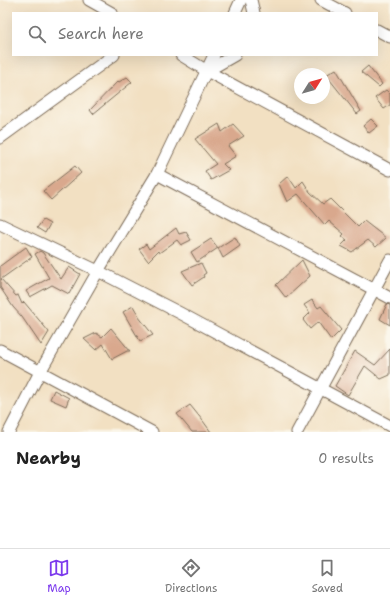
<!DOCTYPE html>
<html lang="en">
<head>
<meta charset="utf-8">
<style>
	body { margin:0; font-family:"Shantell Sans",sans-serif; background:#f6f6f6; color:#222 }
	.compass { position:absolute; left:294px; top:68px; width:36px; height:36px; border-radius:50%; background:#fff; box-shadow:0 4px 16px #0002; rotate:53deg }
	.list { margin:0; padding:0; list-style:none }
	h2 { display:flex; justify-content:space-between; align-items:center; height:52px; margin:0; padding:0 16px; font-size:17px }
	h2 small { font-size:13px; font-weight:400; color:#767676 }
	.icon { flex:none; width:22px; height:22px; fill:none; stroke:currentColor; stroke-width:2; stroke-linecap:round; stroke-linejoin:round }
	.map { position:relative; flex:none; width:390px; height:432px; overflow:hidden }
	.search { position:absolute; background:#fff; box-shadow:0 4px 16px #0002; left:12px; right:12px; top:12px; height:44px; display:flex; align-items:center; gap:10px; box-sizing:border-box; padding:0 14px; border-radius:0px; color:#767676; font-size:15px }
	.sheet { height:116px; background:#fff }
	nav { display:flex; justify-content:space-around; align-items:center; box-sizing:border-box; height:56px; border-top:1px solid #e0e0e0; background:#fff; font-size:11px; color:#767676 }
	nav a { display:grid; justify-items:center; gap:2px }
	nav .on { color:#7c3aed }
	.map>svg:first-child { display:block }
</style>
</head>
<body>
<div class="map">
<svg width="390" height="432" viewBox="0 0 390 432">
	<rect width="100%" height="100%" fill="#fbf7ec"/>
	<filter id="ink" filterUnits="userSpaceOnUse"><feTurbulence type="fractalNoise" baseFrequency=".025" numOctaves="2"/><feDisplacementMap in="SourceGraphic" scale="8" xChannelSelector="R" yChannelSelector="G"/><feConvolveMatrix kernelMatrix="1 2 1 2 8 2 1 2 1" color-interpolation-filters="sRGB"/></filter>
	<filter id="wash" filterUnits="userSpaceOnUse"><feTurbulence type="fractalNoise" baseFrequency=".012" numOctaves="4" result="noise"/><feDisplacementMap in="SourceGraphic" scale="16" xChannelSelector="R" yChannelSelector="G"/><feGaussianBlur stdDeviation="0.9" result="paint"/><feColorMatrix in="noise" values="0 0 0 0 0 0 0 0 0 0 0 0 0 0 0 0 0 1.4 0 .05"/><feComposite in="paint" operator="in"/></filter>
	<g filter="url(#wash)">
		<rect width="100%" height="100%" fill="#f2e0c2"/>
		<g id="blocks">
			<!-- building -->
			<g fill="#d9a88d">
				<path d="M368,66L382,84L379,87L361,72Z"/>
				<path d="M336,69L361,111L357,114L326,75Z"/>
				<path d="M127,77L132,82L93,114L90,110L118,81L119,82Z"/>
				<path d="M386,90L390,94V105L384,109L375,98Z"/>
				<path d="M371,119L378,126L369,133L363,126Z"/>
				<path d="M219,124L222,132L233,124L244,136L228,146L236,156L223,164L229,170L211,180L205,171L216,164L195,139Z"/>
				<path d="M75,166L81,173L51,200L43,191Z"/>
				<path d="M288,176L296,188L303,181L310,192L323,204L330,199L358,227L364,221L386,238L376,247L368,240L352,252L341,246L347,240L342,236L344,234L329,221L325,225L298,194L287,202L279,184Z"/>
				<path d="M43,220L50,224L45,233L37,228Z"/>
				<path d="M176,228L179,234L186,232L191,240L181,245L177,240L159,253L158,251L148,261L139,249L146,244L149,249Z"/>
				<path d="M235,237L240,246L223,258L218,248Z"/>
				<path d="M211,239L218,248L197,262L191,252Z"/>
				<path d="M26,247L32,257L1,279L16,296L18,295L22,304L24,302L49,332L41,345L22,317L13,307L0,287V266Z"/>
				<path d="M40,251L43,253L61,279L69,267L80,274L69,294L52,285L30,297L26,291L49,278L35,254Z"/>
				<path d="M302,260L310,276L286,298L276,285Z"/>
				<path d="M201,263L206,273L203,275L204,277L192,285L182,271Z"/>
				<path d="M312,300L318,308L321,306L341,330L331,340L318,322L310,329L303,320L310,313L304,305Z"/>
				<path d="M387,304L390,305V325L380,319Z"/>
				<path d="M133,306L139,316H138L153,335L140,341L123,312Z"/>
				<path d="M111,328L130,351H127L112,359L103,344L96,350L84,339L96,333L102,337Z"/>
				<path d="M390,349V375L381,379L365,366L348,395L335,386L355,351L375,365Z"/>
				<path d="M54,390L69,398L66,406L50,399Z"/>
				<path d="M190,405L203,421L211,432H192L177,414Z"/>
			</g>
		</g>
	</g>
	<g filter="url(#ink)">
		<use href="#blocks" fill-opacity="0" stroke="#7b6a57" stroke-width="1"/>
		<g fill="none" stroke-linecap="round" stroke-linejoin="round">
			<!-- minor casing -->
			<g stroke="#7b6a57" stroke-width="13">
				<g id="minor">
					<path d="M89,0L112,13"/>
					<path d="M251,0L254,13"/>
					<path d="M321,0L345,13"/>
					<path d="M235,13L241,0"/>
					<path d="M377,30L390,37"/>
					<path d="M181,55L207,71L390,170"/>
					<path d="M207,71L235,55"/>
					<path d="M0,138L114,55"/>
					<path d="M157,174L390,298"/>
					<path d="M0,224L98,271L180,313L390,426"/>
					<path d="M0,350L152,432"/>
					<path d="M9,432L40,372L98,271L157,174L214,55"/>
					<path d="M297,432L390,260"/>
				</g>
			</g>
			<!-- minor -->
			<use href="#minor" stroke="#fff" stroke-width="11"/>
		</g>
	</g>
</svg>
<svg class="compass" viewBox="-18 -18 36 36"><path d="M0-13l5 13h-10z" fill="#e53935"/><path d="M0 13l5-13h-10z" fill="#767676"/></svg>
<div class="search"><svg class="icon" aria-label="search" viewBox="0 0 24 24"><circle cx="10" cy="10" r="6"/><path d="M15 15l6 6"/></svg>Search here</div>
</div>
<section class="sheet">
<h2>Nearby<small>0 results</small></h2>
<ul class="list">
</ul>
</section>
<nav>
<a class="on"><svg class="icon" aria-label="map" viewBox="0 0 24 24"><path d="M3 6l6-2 6 2 6-2v14l-6 2-6-2-6 2zM9 4v14M15 6v14"/></svg>Map</a>
<a><svg class="icon" aria-label="directions" viewBox="0 0 24 24"><path d="M12 3l9 9-9 9-9-9zM9 14v-3h6M13 9l2 2-2 2"/></svg>Directions</a>
<a><svg class="icon" aria-label="saved" viewBox="0 0 24 24"><path d="M7 4h10v16l-5-4-5 4z"/></svg>Saved</a>
</nav>
</body>
</html>
